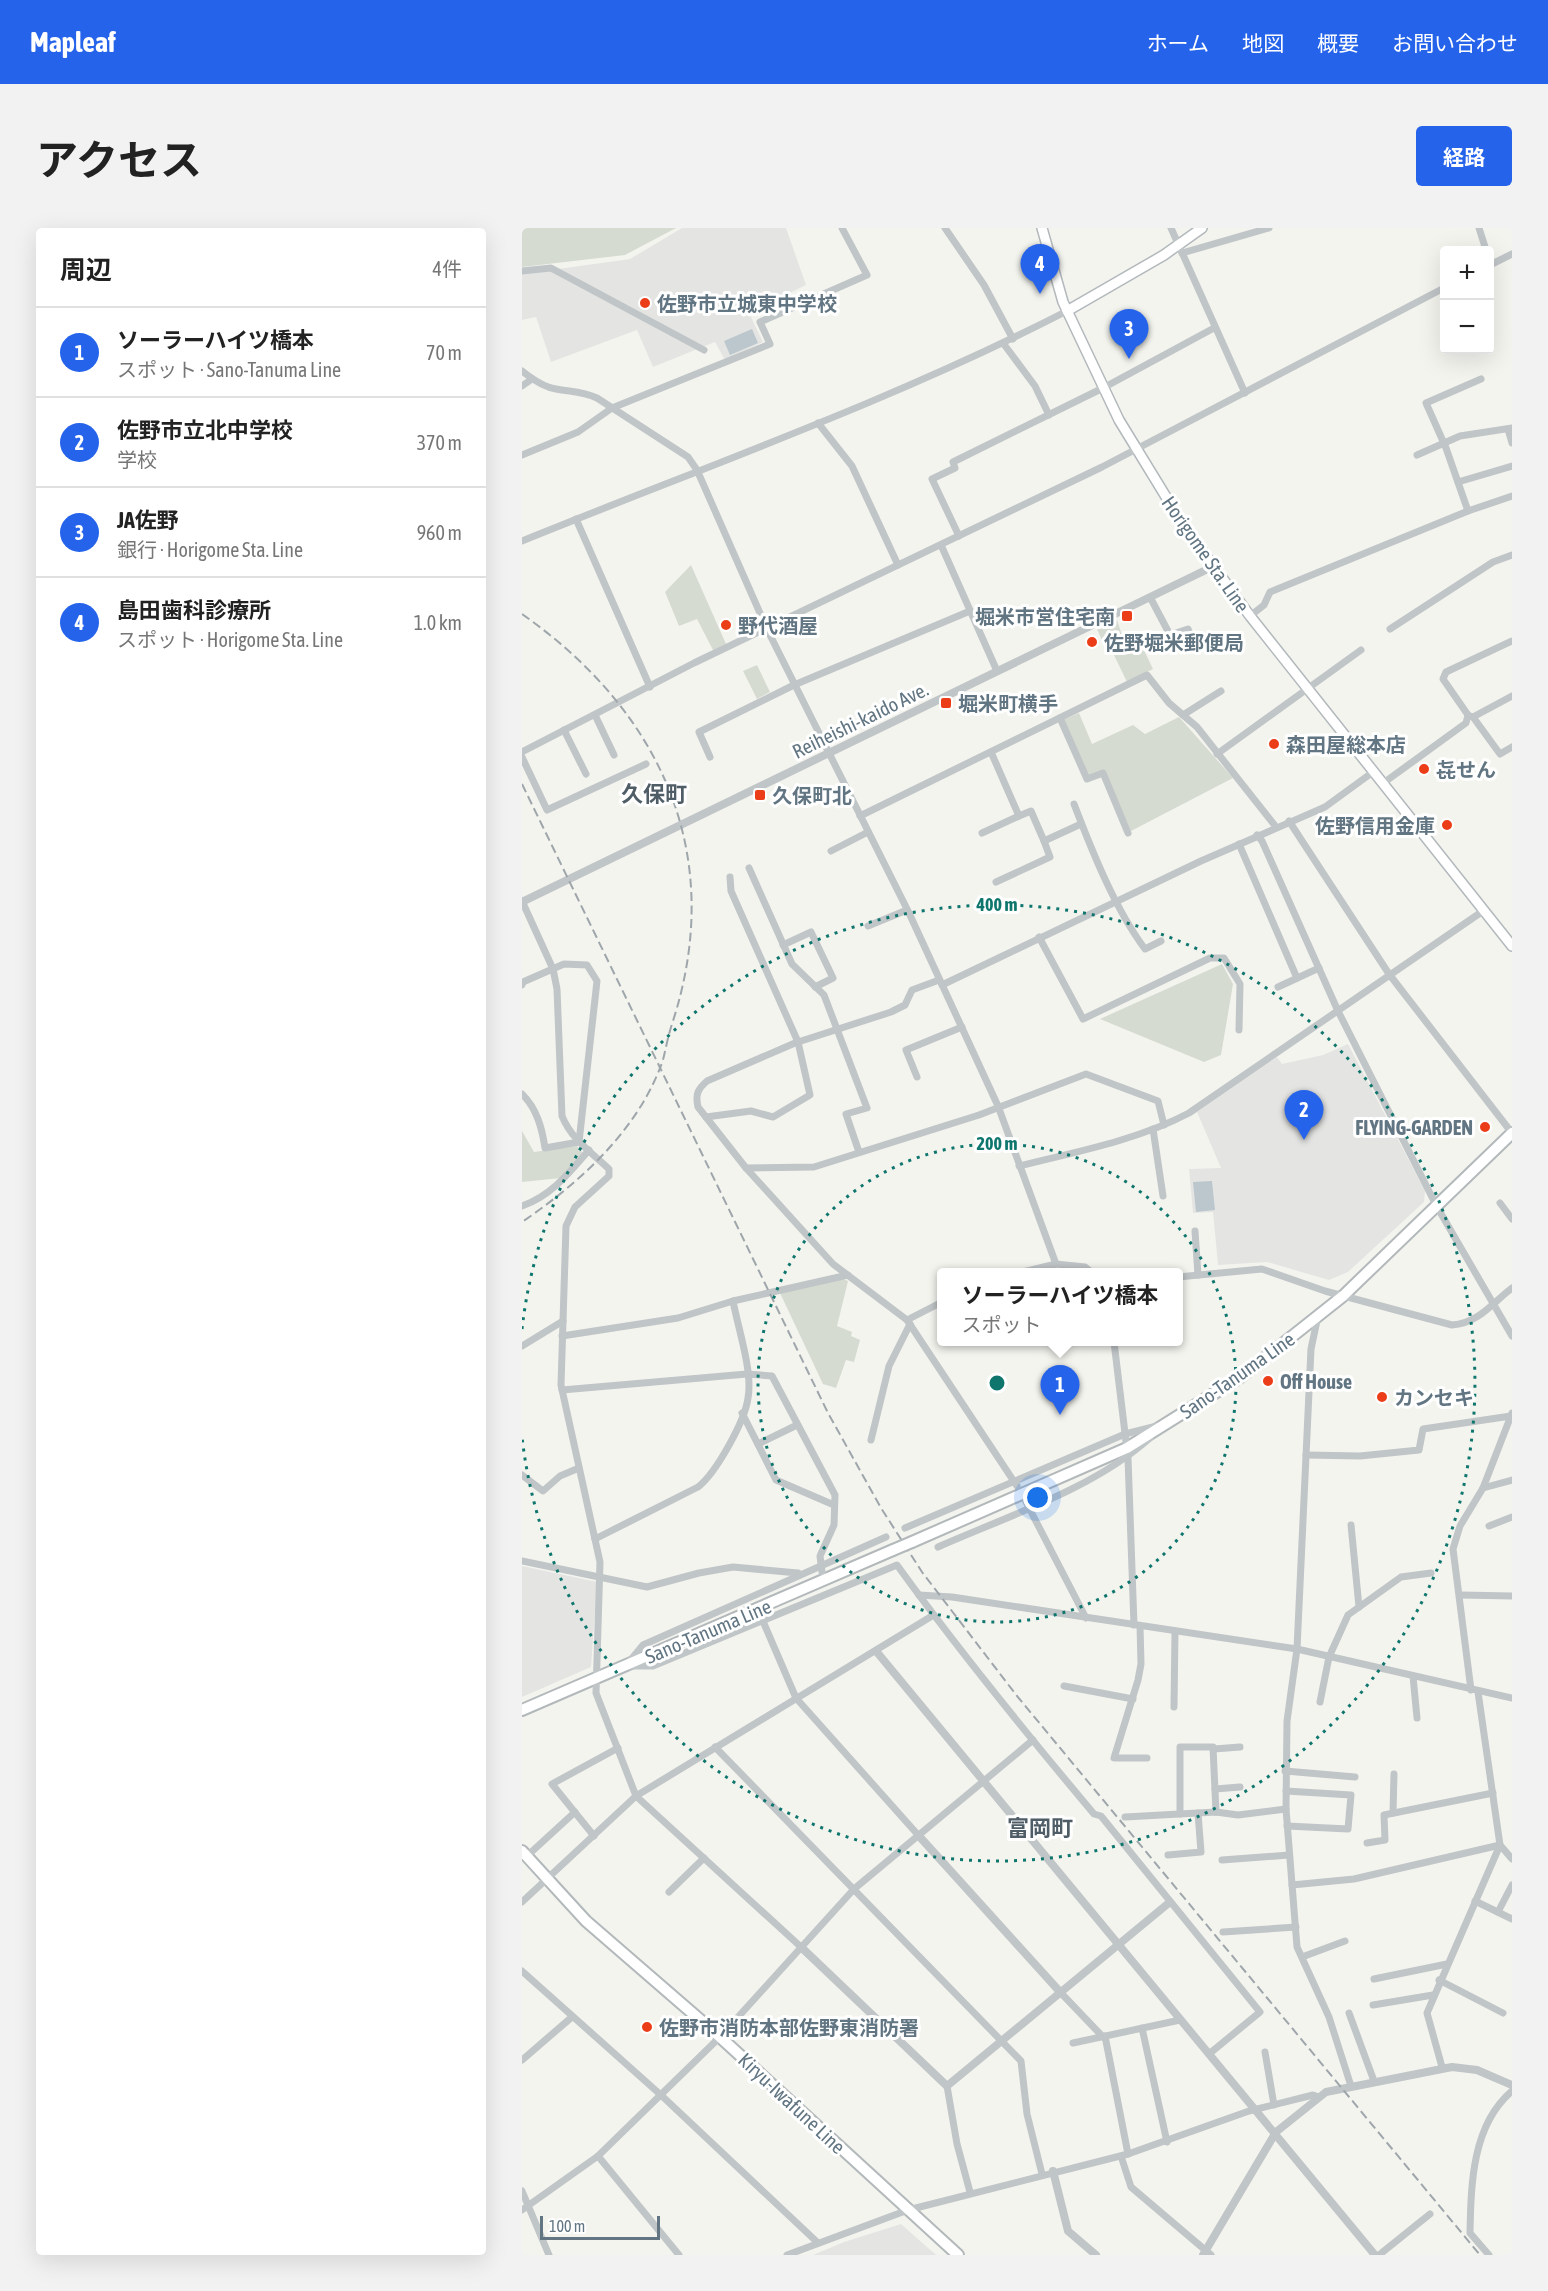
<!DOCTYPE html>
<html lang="ja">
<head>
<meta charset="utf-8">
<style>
	body { margin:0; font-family:"Asap Condensed","Noto Sans JP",sans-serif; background:#f2f2f2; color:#222 }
	.controls { position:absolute; right:18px; top:18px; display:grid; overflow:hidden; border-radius:6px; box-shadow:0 6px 24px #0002 }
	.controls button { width:54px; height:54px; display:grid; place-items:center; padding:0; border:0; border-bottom:2px solid #e0e0e0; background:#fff; color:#222; font:30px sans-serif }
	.scale { position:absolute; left:18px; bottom:15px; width:120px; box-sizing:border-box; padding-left:6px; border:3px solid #617582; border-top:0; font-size:16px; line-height:21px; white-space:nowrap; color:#617582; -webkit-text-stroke:4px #fff; paint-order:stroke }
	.you { position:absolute; left:516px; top:1270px; width:21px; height:21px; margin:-15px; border:4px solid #fff; border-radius:50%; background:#1a73e8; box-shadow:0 0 0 9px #1a73e833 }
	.badge { display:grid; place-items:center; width:39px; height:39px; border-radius:50%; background:#2563eb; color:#fff; font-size:20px; font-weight:700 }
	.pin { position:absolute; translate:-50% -50px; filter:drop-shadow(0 2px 3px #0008) }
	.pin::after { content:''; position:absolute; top:32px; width:21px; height:18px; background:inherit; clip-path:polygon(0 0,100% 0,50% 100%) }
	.popup { position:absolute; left:415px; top:1040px; width:246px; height:78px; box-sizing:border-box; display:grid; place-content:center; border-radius:6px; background:#fff; filter:drop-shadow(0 2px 4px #0005); font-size:20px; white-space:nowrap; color:#767676 }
	.popup b { font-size:22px; color:#222 }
	.popup::after { content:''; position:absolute; left:50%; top:100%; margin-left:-12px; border:12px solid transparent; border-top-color:#fff }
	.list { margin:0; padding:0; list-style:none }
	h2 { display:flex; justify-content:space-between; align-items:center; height:78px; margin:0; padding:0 24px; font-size:26px }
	h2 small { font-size:20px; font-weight:400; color:#767676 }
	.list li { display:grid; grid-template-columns:39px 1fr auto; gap:18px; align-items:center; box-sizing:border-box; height:90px; padding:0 24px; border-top:2px solid #e0e0e0 }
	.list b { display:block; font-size:22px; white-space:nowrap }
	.list p { margin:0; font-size:20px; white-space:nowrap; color:#767676 }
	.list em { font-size:20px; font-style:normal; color:#767676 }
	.map { position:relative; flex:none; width:990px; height:2027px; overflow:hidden; border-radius:6px }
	header { display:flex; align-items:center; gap:36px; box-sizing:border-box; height:84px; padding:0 30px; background:#2563eb; color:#fff }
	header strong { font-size:28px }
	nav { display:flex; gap:33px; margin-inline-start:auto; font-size:21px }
	.intro { display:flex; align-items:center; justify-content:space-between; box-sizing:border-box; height:144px; padding:0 36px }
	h1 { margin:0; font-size:42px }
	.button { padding:15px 27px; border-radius:6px; background:#2563eb; color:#fff; font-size:21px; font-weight:700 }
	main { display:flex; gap:36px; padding:0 36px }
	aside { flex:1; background:#fff; border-radius:6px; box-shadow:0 6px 24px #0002 }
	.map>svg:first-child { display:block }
</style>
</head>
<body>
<header>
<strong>Mapleaf</strong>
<nav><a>ホーム</a><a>地図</a><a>概要</a><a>お問い合わせ</a></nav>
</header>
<div class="intro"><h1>アクセス</h1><a class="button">経路</a></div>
<main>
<aside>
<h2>周辺<small>4件</small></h2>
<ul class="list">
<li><span class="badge">1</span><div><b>ソーラーハイツ橋本</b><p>スポット · Sano-Tanuma Line</p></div><em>70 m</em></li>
<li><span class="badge">2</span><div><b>佐野市立北中学校</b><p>学校</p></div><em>370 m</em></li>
<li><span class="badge">3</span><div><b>JA佐野</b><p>銀行 · Horigome Sta. Line</p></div><em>960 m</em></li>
<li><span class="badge">4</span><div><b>島田歯科診療所</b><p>スポット · Horigome Sta. Line</p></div><em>1.0 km</em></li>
</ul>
</aside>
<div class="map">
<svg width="990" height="2027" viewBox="0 0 990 2027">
	<rect width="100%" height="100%" fill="#f4f4ef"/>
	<!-- built -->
	<g fill="#e4e5e3">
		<path d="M160,0H264L284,57L227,85L241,114L203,132L193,114L131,139L115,102L29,134L14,89L0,92V46L108,31Z"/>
		<path d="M826,816L903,963L902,974L826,1044L807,1052L745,1034L696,1037L691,984L671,985L667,941L699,940L675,884L755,829L760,836L801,827Z"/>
		<path d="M0,1338L75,1354L69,1439L0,1469Z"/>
		<path d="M379,1996L414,2027H291L322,2014Z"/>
	</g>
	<!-- green -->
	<g fill="#d5dbd0">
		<path d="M0,0H154L103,27L0,39Z"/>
		<path d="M169,337L204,416L191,422L175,391L157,398L143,364Z"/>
		<path d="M595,392L604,419L618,414L631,441L605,454L591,425L586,426L575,401Z"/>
		<path d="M235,437L248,464L235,471L221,443Z"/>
		<path d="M557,485L570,516L611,497L623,506L657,489L711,550L609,603L581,542L567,548L541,492Z"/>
		<path d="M700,736L711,756L699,827L682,834L578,791Z"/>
		<path d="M0,903L12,924L55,918L61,925L39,950L0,954Z"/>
		<path d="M321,1051L326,1053L315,1098L330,1104L329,1108L338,1112L332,1134L324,1132L314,1160L301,1156L258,1065Z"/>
	</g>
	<!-- water -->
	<g fill="#bbc7cc">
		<path d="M230,101L236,115L208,127L202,113Z"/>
		<path d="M690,953L693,982L674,984L671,954Z"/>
	</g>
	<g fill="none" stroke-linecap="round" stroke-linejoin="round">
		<!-- secondary casing -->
		<g stroke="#b2b8bc" stroke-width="12">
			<g id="secondary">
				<path d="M520,0L541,74L597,192L660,295L728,388L990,718"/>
				<path d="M545,83L642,27L680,0"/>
			</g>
		</g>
		<!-- primary casing -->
		<g stroke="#b3b8bb" stroke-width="14">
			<g id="primary">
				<path d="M390,1314L605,1220L720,1148L821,1068L990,905"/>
				<path d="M0,1482L371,1322"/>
				<path d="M0,1623L64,1693L198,1809L436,2027"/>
			</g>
		</g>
		<!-- minor -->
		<g stroke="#c0c5c7" stroke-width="7">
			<path d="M423,0L462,57L491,111"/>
			<path d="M649,0L723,165"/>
			<path d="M957,0L964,22"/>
			<path d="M660,25L747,0"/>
			<path d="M968,37L990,26"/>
			<path d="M0,43L29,40L182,122"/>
			<path d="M481,115L513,158L527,187"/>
			<path d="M0,143C10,151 21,159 34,161C50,164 60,163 75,170L166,229L175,242L245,401L387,685L476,878L534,1036L563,1039L569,1044"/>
			<path d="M0,158L10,151"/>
			<path d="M296,195L330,238L376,337"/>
			<path d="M986,201L990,215"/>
			<path d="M0,227L56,204L90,180L248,116L238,94L345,47L320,0"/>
			<path d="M895,227L938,208L990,200"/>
			<path d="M936,254L990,238"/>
			<path d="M946,283L924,220L904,175L959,151"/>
			<path d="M54,291L128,459"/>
			<path d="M437,308L410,251L433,240L431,234L581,160L692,100"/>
			<path d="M0,313C182,239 370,173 545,83"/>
			<path d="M419,317L475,443"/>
			<path d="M628,369L648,407L666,401L672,414"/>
			<path d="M728,388L742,377L748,364L946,283L990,268"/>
			<path d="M868,401L971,334L990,327"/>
			<path d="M73,487L92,527"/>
			<path d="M661,487L699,463"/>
			<path d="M946,487L921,451L924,444L990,413"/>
			<path d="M948,488L951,489L990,468"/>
			<path d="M951,489L978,526L990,519"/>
			<path d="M538,490L565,551L581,545L606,605"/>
			<path d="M42,502L64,546"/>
			<path d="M0,524L172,435L580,239L922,60"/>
			<path d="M469,524L497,588L509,583L522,613L559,596"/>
			<path d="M695,526L839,422"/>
			<path d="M0,529L25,582L124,536"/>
			<path d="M188,529L177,504L272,457L448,383"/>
			<path d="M860,556L944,495L946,487"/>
			<path d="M552,576C570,623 593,681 623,721L639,713"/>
			<path d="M338,588L625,447L647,475L675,499L754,599"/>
			<path d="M767,593L867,746L990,905"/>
			<path d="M460,605L497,588"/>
			<path d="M735,607L740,613L816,783L914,977L990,1108"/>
			<path d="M717,616L775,750"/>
			<path d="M309,623L346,604"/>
			<path d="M227,640L270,736L302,767L345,880L324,886L337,924"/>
			<path d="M474,654L528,629L522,613"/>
			<path d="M0,673L31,741L35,761L40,888C49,911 70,925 87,941V948L53,979L44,998L39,1157L78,1334L74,1465L114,1568L279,1719"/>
			<path d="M346,698L385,682"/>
			<path d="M517,709L561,791L688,730H702L718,756L717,802"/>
			<path d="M261,717L289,704L311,750L293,759"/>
			<path d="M417,752L390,762L383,777L369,784L273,815L185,853C176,861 173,866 176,879L224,940L311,1036L385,1092L495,1258"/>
			<path d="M0,757L1,754L42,736L65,737L75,753L57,914L23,920C20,900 15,881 0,866"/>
			<path d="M420,757L679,633L803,579L851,544"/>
			<path d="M756,759L797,740"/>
			<path d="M395,849L384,822L440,799"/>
			<path d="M184,889L229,883L251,889L288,867L276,814L209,663L208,649"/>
			<path d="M631,901L641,968"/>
			<path d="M497,938C554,924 616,912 667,885L961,683"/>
			<path d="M224,940L292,939L457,887L564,846L636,873L642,897"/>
			<path d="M978,975L990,991"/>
			<path d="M0,978C30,967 47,945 67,922"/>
			<path d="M673,1003L676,1047"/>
			<path d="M501,1044L534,1036"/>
			<path d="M656,1049L740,1041L803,1063L930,1097C957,1095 970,1075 990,1060"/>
			<path d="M796,1088L789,1121L775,1421L765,1493L764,1581L775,1719L807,1789L829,1858"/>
			<path d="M385,1092L420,1074"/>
			<path d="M40,1108L156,1090L211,1073L326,1047"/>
			<path d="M592,1114L606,1230L612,1397"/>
			<path d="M0,1118L41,1093"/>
			<path d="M40,1162L225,1146L250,1148L313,1267L312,1297L298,1328L300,1344"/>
			<path d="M220,1185L254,1252L312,1277"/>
			<path d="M349,1212L367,1138L388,1096"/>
			<path d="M236,1216L275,1197"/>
			<path d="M784,1227L838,1228L897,1222L901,1201L989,1188"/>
			<path d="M0,1247L21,1263L38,1248L57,1240"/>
			<path d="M961,1260L990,1252"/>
			<path d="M504,1274L564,1390"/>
			<path d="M829,1297L837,1379"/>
			<path d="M967,1298L990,1289"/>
			<path d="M383,1300L603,1206L635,1198"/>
			<path d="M73,1311L176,1259C194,1245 223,1193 226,1170C231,1144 216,1100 211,1073"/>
			<path d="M416,1319C486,1288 571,1261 628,1210"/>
			<path d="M0,1333L125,1359L177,1345L211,1339L276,1345"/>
			<path d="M397,1367L430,1369L775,1421L990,1470"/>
			<path d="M939,1367L990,1368"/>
			<path d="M240,1391L274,1470L397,1608"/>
			<path d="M618,1398L619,1436L616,1452L592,1530H625"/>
			<path d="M107,1434L121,1417L364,1309"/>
			<path d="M106,1438H131L375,1337C437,1423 504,1505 572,1586L579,1588L738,1784L687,1826"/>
			<path d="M891,1448L895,1490"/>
			<path d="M542,1458L611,1471"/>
			<path d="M949,1462L931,1321L938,1298L961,1260L990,1185"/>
			<path d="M798,1474L807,1429L826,1387L879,1349L909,1345"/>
			<path d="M652,1479L653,1403"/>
			<path d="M193,1519L499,1833L505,1886L520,1946"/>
			<path d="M692,1521L718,1519"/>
			<path d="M763,1543L833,1549"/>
			<path d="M693,1561L718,1559"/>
			<path d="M764,1563L829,1567L826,1601L765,1598"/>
			<path d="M871,1585L872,1546"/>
			<path d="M658,1586V1519H691L694,1584"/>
			<path d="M603,1589L694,1584L716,1587L764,1581"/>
			<path d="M72,1608L30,1556L96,1520"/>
			<path d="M845,1615L863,1612L862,1587L971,1565"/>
			<path d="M978,1617L990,1631"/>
			<path d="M646,1627L679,1624L676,1585"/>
			<path d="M5,1628L53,1584"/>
			<path d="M700,1632L767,1627"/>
			<path d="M770,1657L832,1651L978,1617"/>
			<path d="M147,1664L182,1630"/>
			<path d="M953,1673L990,1691"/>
			<path d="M0,1674L114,1568L410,1388"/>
			<path d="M976,1684L990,1657"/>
			<path d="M701,1704L774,1699"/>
			<path d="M780,1729L823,1713"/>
			<path d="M0,1743L140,1868L295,2014"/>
			<path d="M852,1751L925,1736"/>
			<path d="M917,1752L981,1785"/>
			<path d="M539,1765L581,1809"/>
			<path d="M851,1777L911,1767"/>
			<path d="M827,1785L852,1853"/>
			<path d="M620,1800L645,1914"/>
			<path d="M583,1808L606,1926"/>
			<path d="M551,1815L658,1792"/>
			<path d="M743,1824L752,1877"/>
			<path d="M0,1832L50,1789"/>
			<path d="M920,1839L905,1785L978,1617L956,1464"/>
			<path d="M425,1858L435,1916L448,1964"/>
			<path d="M76,1928L157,2027"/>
			<path d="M599,1928L609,1959L689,2027"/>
			<path d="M0,1963L27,2027"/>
			<path d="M0,1982L76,1928L198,1809L332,1661L511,1512"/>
			<path d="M265,2027L386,1982L606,1926L727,1883L791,1867L797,1869"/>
			<path d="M857,2027L908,1986"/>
			<path d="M967,2027L948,2005C949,1956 950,1897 990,1863"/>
		</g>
		<!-- tertiary -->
		<g stroke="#c0c5c7" stroke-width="8">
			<path d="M0,674L690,339"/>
			<path d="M354,1423L853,2027"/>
			<path d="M397,1608L539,1765"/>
			<path d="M279,1719L425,1858L648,1674"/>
			<path d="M531,1943L546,2003L574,2027"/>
			<path d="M681,2027L754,1904L804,1864L930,1839L955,1842L990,1857"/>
		</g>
		<!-- secondary -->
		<use href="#secondary" stroke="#fff" stroke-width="9"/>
		<!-- primary -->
		<use href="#primary" stroke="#fff" stroke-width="10"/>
		<!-- rail -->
		<g stroke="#9ea6ab" stroke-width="2" stroke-dasharray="9 4.5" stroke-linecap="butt">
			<path d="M0,386C141,485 205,629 150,796C146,808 144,820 141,832C117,901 59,954 0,994"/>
			<path d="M0,556L306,1185L359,1280L400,1344L495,1468L958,2027"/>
		</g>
		<!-- primary-bridge casing -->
		<g stroke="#b3b8bb" stroke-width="14" stroke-linecap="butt">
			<path id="primary-bridge" d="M371,1322L390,1314"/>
		</g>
		<!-- primary-bridge -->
		<use href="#primary-bridge" stroke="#fff" stroke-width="10"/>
	</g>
	<!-- distance rings -->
	<g fill="none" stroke="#0f766e" stroke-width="3" stroke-dasharray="3 6">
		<circle cx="475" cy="1155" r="239"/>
		<path d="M0 1101A478 478 0 1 1 0 1209"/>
	</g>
	<!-- markers -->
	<g fill="#eb3e18" stroke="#fff" stroke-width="2">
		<circle cx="123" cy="75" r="6"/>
		<rect x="599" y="382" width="12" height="12" rx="3"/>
		<circle cx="204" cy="397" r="6"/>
		<circle cx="570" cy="414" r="6"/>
		<rect x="418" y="469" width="12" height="12" rx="3"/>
		<circle cx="752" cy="516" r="6"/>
		<circle cx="902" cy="541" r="6"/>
		<rect x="232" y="561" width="12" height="12" rx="3"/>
		<circle cx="925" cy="597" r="6"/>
		<circle cx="963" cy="899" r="6"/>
		<circle cx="746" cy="1153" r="6"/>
		<circle cx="860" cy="1169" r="6"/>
		<circle cx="125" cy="1799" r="6"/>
	</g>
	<g text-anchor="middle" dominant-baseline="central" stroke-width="6" stroke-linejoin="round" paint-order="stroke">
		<!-- poi labels -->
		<g font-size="20" font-weight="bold" fill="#617582" stroke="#fff" text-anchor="start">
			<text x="135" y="75">佐野市立城東中学校</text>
			<text x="593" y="388" text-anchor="end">堀米市営住宅南</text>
			<text x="216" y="397">野代酒屋</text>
			<text x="582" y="414">佐野堀米郵便局</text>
			<text x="436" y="475">堀米町横手</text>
			<text x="764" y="516">森田屋総本店</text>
			<text x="914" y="541">㐂せん</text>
			<text x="250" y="567">久保町北</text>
			<text x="913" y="597" text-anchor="end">佐野信用金庫</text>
			<text x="951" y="899" text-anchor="end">FLYING-GARDEN</text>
			<text x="758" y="1153">Off House</text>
			<text x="872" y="1169">カンセキ</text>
			<text x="137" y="1799">佐野市消防本部佐野東消防署</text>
		</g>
		<!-- street labels -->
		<g font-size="20" fill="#617582" stroke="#fff">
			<text transform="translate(684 326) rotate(55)">Horigome Sta. Line</text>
			<text transform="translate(338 492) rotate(-26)">Reiheishi-kaido Ave.</text>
			<text transform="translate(715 1147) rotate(-35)">Sano-Tanuma Line</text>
			<text transform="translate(186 1403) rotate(-23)">Sano-Tanuma Line</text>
			<text transform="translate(270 1875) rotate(43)">Kiryu-Iwafune Line</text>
		</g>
		<!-- quarter labels -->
		<g font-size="22" font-weight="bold" fill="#4f5d66" stroke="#fff">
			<text x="132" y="566">久保町</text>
			<text x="518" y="1600">富岡町</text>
		</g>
	</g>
	<circle cx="475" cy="1155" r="9" fill="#0f766e" stroke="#fff" stroke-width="3"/>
	<g font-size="18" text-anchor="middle" font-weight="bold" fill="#0f766e" stroke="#fff" stroke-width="6" stroke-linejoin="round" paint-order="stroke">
		<text x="475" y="683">400 m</text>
		<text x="475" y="922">200 m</text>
	</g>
</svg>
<div class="controls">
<button>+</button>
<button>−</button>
</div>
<div class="scale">100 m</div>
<div class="you"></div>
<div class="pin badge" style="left:538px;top:1187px">1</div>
<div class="popup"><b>ソーラーハイツ橋本</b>スポット</div>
<div class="pin badge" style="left:782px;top:912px">2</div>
<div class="pin badge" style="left:607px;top:131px">3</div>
<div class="pin badge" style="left:518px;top:66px">4</div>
</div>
</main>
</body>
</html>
